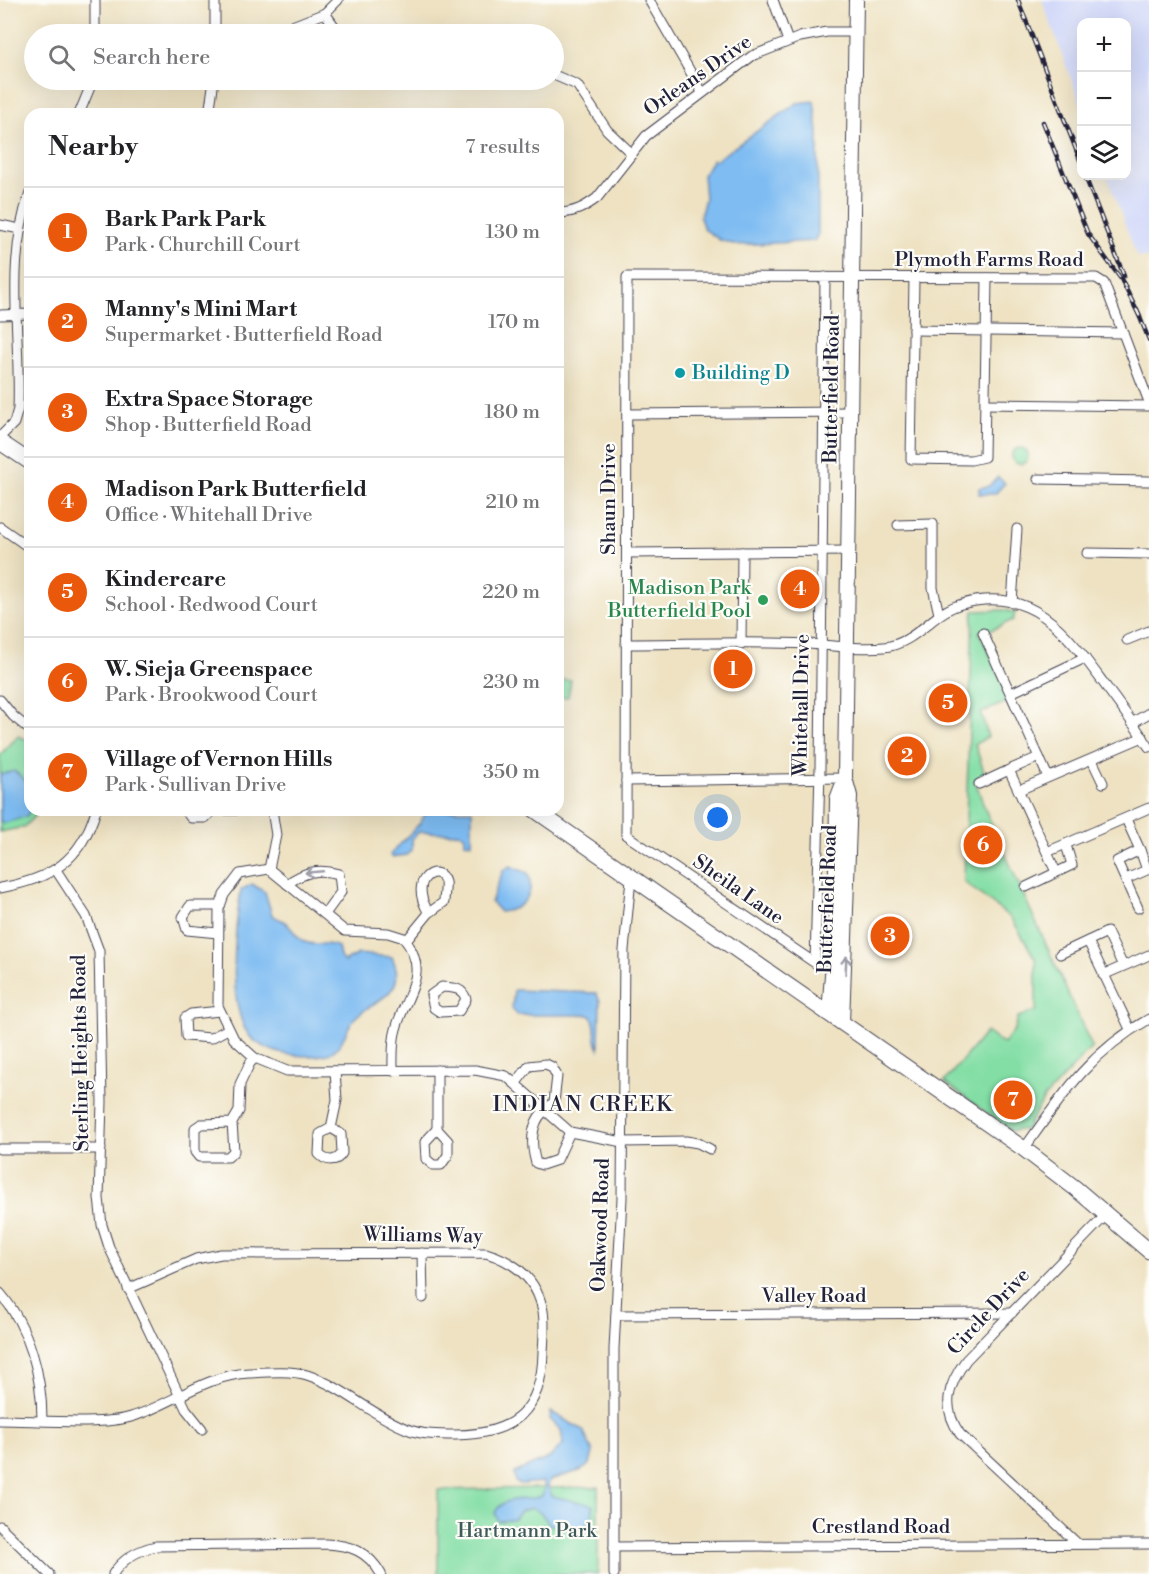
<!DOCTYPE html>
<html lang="en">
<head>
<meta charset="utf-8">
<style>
	body { margin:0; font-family:"Libre Bodoni",serif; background:#f6f6f6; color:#202124 }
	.controls { position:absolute; right:18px; top:18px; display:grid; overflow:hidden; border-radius:12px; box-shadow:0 6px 24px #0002 }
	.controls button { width:54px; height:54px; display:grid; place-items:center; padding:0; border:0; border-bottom:2px solid #e0e0e0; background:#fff; color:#202124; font:30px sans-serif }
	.you { position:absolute; left:718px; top:818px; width:21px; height:21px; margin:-15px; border:4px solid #fff; border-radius:50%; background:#1a73e8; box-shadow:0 0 0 9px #1a73e833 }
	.badge { display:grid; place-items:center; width:39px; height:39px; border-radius:50%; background:#ea580c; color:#fff; font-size:20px; font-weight:700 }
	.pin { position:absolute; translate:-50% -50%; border:3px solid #fff; box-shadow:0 2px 6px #0006 }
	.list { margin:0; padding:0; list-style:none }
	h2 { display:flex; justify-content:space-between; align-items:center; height:78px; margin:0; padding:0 24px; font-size:26px }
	h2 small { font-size:20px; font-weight:400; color:#757577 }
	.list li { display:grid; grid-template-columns:39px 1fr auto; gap:18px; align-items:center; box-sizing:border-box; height:90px; padding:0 24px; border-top:2px solid #e0e0e0 }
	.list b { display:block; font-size:22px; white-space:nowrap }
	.list p { margin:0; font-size:20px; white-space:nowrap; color:#757577 }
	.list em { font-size:20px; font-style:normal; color:#757577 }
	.icon { flex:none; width:33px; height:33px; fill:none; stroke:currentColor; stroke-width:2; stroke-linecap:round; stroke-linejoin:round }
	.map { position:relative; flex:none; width:1149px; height:1574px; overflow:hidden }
	.search { position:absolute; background:#fff; box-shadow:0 6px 24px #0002; left:24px; top:24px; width:540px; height:66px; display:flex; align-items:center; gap:15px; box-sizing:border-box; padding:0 21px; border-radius:33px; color:#757577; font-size:22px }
	.panel { position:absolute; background:#fff; box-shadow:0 6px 24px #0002; left:24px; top:108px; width:540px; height:708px; border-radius:18px }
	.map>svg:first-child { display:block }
</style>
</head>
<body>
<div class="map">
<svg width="1149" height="1574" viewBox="0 0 1149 1574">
	<rect width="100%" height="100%" fill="#fdfcf7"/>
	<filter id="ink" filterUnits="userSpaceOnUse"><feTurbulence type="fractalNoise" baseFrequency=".0167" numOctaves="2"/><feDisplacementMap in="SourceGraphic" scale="12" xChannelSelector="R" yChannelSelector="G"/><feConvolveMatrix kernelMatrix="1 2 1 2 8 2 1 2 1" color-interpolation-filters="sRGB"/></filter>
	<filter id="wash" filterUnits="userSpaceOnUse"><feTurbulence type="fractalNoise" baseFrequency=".008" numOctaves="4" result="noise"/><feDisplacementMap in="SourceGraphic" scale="24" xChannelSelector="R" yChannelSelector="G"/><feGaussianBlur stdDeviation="1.35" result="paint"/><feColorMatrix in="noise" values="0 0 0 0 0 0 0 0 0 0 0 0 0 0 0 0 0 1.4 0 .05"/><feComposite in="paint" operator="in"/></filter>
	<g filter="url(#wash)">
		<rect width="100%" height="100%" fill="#eee2c2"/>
		<!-- built -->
		<path fill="#d2d9f9" d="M1042,0H1149V258L1137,257L1107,176H1126V22H1082L1081,106Z"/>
		<!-- green -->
		<g fill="#83dea5" stroke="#528070" stroke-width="1.5">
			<circle cx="1020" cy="456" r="8"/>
			<path d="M1005,610L1015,613L1013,620L987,632L985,629L979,632L1011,700L981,713L988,737L975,744L985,775L975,780L985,809L1092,1047L1045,1097L1026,1129L1012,1131L944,1082L986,1032L1003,1044L1015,1029L1018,1017L1036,1011V960L1012,919L964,882L973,611Z"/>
			<path d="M728,656H742L734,682L726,681Z"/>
			<path d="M558,680H571L568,697L558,698Z"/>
			<path d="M18,736L30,741V810H40L24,827L0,832V755Z"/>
			<path d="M598,1487V1574H438V1490Z"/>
		</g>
		<!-- water -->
		<g fill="#7ebcf2" stroke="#506f96" stroke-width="1.5">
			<path d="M814,101L818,131V234L814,241L736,245L720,240L704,229L700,218L705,198L703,175L713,159L716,160L797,103Z"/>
			<path d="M998,477L1005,483L995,494H979V488L989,486Z"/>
			<path d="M14,771C31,782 36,796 27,816L5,823L0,821V775Z"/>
			<path d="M427,810H472V843L464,842L465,837L460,833L419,832L412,839V849L407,855L392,857L390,855L420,823Z"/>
			<path d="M510,866L528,873C536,895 522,910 500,912L491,902L503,871Z"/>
			<path d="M252,884L265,892L272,915C277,919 285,920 288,925C294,931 297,938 305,942C317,947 327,941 338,947L340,957L344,962L358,954L392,957C408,991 380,998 358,1015C346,1024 346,1043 332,1052C323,1058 303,1056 292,1055C278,1054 256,1046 248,1034C227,1003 235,926 241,890Z"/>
			<path d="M514,990L596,993L600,1001L599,1049C592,1038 599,1025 590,1015H517L512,1008Z"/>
			<path d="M551,1412L583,1430L593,1452L590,1464L582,1470L550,1480L548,1486L552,1496L593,1505C594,1535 571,1530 550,1525L541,1513L532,1508L521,1511L513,1520L498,1521L495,1513C504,1493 526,1503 542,1496L545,1488L543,1482L521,1484L515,1482L514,1473L549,1458L563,1444L561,1430L550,1419Z"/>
		</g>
	</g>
	<g filter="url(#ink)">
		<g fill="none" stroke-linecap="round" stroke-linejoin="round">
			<!-- street casing -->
			<g stroke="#413f4f" stroke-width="11">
				<g id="street">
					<path d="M95,0V34"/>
					<path d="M215,0V34"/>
					<path d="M649,0L702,92"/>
					<path d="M773,0L788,41"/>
					<path d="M325,13L340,34"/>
					<path d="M272,34L325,13L338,0"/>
					<path d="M554,75L577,85L607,130L632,154"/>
					<path d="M386,80H414"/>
					<path d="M79,114L93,80"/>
					<path d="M209,114L214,80"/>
					<path d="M558,213C574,213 585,207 597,198L646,136L752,56L800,37L827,32H855"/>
					<path d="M0,225L20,229"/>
					<path d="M825,277L820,769L815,963L626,835L627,277C784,277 940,278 1096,278L1104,283L1149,402"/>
					<path d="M914,278L911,459L971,460L984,457L987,278"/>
					<path d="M0,315L30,314"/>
					<path d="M913,330L1123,333"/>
					<path d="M986,404L1149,406"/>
					<path d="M627,414L851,412"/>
					<path d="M0,437L14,423L18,409C21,337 5,262 30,193"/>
					<path d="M1038,479L1149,481"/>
					<path d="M898,525L933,524V588L939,614"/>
					<path d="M0,527L30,548"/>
					<path d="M627,553L849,551"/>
					<path d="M1087,553L1149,554"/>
					<path d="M1012,603L1017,529"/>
					<path d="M983,633L1048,777"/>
					<path d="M1127,640L1149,631"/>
					<path d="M626,644C686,644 747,641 807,644C833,645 859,650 884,647C916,644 933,611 962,604C1032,585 1066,632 1102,681C1118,703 1134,724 1149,747"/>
					<path d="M741,644L742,552"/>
					<path d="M1011,693L1085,658"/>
					<path d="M0,700L13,716L30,730"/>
					<path d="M1132,723L1149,713"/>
					<path d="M1092,760L1103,783"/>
					<path d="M1009,770L1039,757"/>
					<path d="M626,781L845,778"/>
					<path d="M979,784L1009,770L1056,872"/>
					<path d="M1019,790L1143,737"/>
					<path d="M185,810L191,818H205L214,810"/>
					<path d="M223,810H236"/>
					<path d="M1126,819L1140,850L1117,861L1138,908"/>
					<path d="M1047,852L1149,808"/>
					<path d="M269,869L276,835L272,810"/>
					<path d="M56,870L86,916L99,951L102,1102L99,1198L102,1225L109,1247L186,1409L202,1429"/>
					<path d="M1126,879L1147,870L1140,850"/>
					<path d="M287,884C304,872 318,868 339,874L341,892L325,914"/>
					<path d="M1026,887L1072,865L1066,845"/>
					<path d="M0,888C51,879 81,861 96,810"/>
					<path d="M218,933L187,930L183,917L190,906H220"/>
					<path d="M406,941L429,913L444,902C444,896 446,888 445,882C440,862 406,877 429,913"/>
					<path d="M1088,941L1130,1029"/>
					<path d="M1060,954L1107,932L1123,966"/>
					<path d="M1103,975L1149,955"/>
					<path d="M442,987C453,988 462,987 466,999L459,1011L440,1012L434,1008L431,995Z"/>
					<path d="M220,1011L191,1014L185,1018L186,1036L211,1038L228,1029"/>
					<path d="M393,1071C393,1057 392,1042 396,1029C406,993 431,974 404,938L388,933L345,931L269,869L240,874L224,895L219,909L218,1006L234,1039L255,1058L287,1071H301L475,1070L506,1076L570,1132L623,1142L686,1141L698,1143L710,1149"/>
					<path d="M516,1083L529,1066L546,1064L552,1067L557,1076L554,1102C550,1106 546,1108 543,1112C530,1125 531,1146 536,1163L542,1165L557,1160L570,1132"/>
					<path d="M232,1123L201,1124L195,1128V1152L199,1157H228L234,1151L232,1123L239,1111L240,1084L250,1063L255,1058"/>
					<path d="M331,1128L341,1134L342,1153C337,1162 326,1162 319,1154L320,1134Z"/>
					<path d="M331,1128L337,1100L335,1071"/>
					<path d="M437,1129L448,1141V1155L441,1165H433L426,1159L425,1142Z"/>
					<path d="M437,1129V1070"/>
					<path d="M0,1149H101"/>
					<path d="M1024,1149C1062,1095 1090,1052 1149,1019"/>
					<path d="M422,1253L423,1298"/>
					<path d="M0,1293C30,1328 42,1376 42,1420"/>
					<path d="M616,1315L1012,1313"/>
					<path d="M0,1420C34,1420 101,1426 131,1417C171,1405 205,1375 249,1373C267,1372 290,1370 307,1375C344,1387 371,1415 407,1429C422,1435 439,1435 456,1435C514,1434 542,1411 543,1352C544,1338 545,1324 543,1311C537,1280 516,1262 486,1253L221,1254L196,1259L128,1289"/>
					<path d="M0,1526L49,1574"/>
					<path d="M1078,1544L960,1434C941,1407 948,1385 966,1360L1106,1215"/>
					<path d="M614,1547L1149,1544"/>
					<path d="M113,1574C123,1558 138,1550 156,1546L326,1544C350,1545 368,1551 381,1574"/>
					<path d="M614,1574V1349L622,1198L624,950L631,879"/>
				</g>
			</g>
			<!-- secondary casing -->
			<g stroke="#413f4f" stroke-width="16">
				<g id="secondary">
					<path d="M829,1013L835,936L837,799L845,778"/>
					<path d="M842,1023L850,796L845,778L856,0"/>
				</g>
			</g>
			<!-- primary casing -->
			<g stroke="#413f4f" stroke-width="17">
				<g id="primary">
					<path d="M0,442L30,462"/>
					<path d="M535,810L1024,1149L1075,1188L1149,1251"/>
				</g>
			</g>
			<!-- street -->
			<use href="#street" stroke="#fff" stroke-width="9"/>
			<!-- secondary -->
			<use href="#secondary" stroke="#fff" stroke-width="14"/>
			<!-- primary -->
			<use href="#primary" stroke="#fff" stroke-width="15"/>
			<!-- rail casing -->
			<g stroke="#22223b" stroke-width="4.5">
				<g id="rail">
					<path d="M1018,0L1082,165"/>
					<path d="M1043,122L1088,234L1121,279L1140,317"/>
					<path d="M1085,176L1124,276"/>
					<path d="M1137,310L1149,340"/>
				</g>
			</g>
			<!-- rail -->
			<use href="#rail" stroke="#fdfcf7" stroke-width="2" stroke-dasharray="7" stroke-linecap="butt"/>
		</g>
		<!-- one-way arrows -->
		<defs><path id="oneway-shaft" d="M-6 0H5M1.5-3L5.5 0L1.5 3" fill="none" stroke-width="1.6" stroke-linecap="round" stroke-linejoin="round" transform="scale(1.5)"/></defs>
		<g stroke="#9c9ca7">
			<use href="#oneway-shaft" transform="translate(314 872) rotate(175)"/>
			<use href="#oneway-shaft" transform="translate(846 965) rotate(-87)"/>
		</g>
	</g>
	<!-- markers -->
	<circle fill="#0f9aa8" stroke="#fdfcf7" stroke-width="2" cx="680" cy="373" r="6"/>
	<circle fill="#2e9e5b" stroke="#fdfcf7" stroke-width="2" cx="763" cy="600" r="6"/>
	<g text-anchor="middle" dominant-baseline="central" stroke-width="4.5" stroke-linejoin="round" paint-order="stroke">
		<!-- street labels -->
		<g font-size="20" fill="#22223b" stroke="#fdfcf7">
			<text transform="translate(698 76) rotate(-35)">Orleans Drive</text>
			<text x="989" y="260">Plymoth Farms Road</text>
			<text transform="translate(832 389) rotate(-89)">Butterfield Road</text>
			<text transform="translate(609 499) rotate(-90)">Shaun Drive</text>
			<text transform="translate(802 705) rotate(-89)">Whitehall Drive</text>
			<text transform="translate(738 890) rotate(35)">Sheila Lane</text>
			<text transform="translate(828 899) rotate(-88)">Butterfield Road</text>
			<text transform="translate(81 1053) rotate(-91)">Sterling Heights Road</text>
			<text transform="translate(601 1225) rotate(-88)">Oakwood Road</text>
			<text transform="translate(423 1236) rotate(1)">Williams Way</text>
			<text x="814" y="1296">Valley Road</text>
			<text transform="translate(989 1312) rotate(-47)">Circle Drive</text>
			<text x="881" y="1527">Crestland Road</text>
		</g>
		<!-- culture labels -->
		<g font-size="20" fill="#0d838f" stroke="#fdfcf7" text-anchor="start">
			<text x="692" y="373">Building D</text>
		</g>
		<!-- leisure labels -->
		<g font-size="20" fill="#27864d" stroke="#fdfcf7" text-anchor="end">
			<text x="751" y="588">Madison Park<tspan x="751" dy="23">Butterfield Pool</tspan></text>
		</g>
		<!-- park labels -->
		<g font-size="20" fill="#3f5a5b" stroke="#fdfcf7">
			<text x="527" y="1531">Hartmann Park</text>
		</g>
		<!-- quarter labels -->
		<g font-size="22" letter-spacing="1.5" fill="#22223b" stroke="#fdfcf7">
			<text x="583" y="1104">INDIAN CREEK</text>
		</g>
	</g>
</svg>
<div class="controls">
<button>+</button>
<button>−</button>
<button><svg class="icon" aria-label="layers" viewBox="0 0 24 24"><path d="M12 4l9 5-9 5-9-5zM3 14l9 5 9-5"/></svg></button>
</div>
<div class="you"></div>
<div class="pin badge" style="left:733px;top:669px">1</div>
<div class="pin badge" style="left:907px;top:756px">2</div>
<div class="pin badge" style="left:890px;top:936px">3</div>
<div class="pin badge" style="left:800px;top:589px">4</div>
<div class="pin badge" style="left:948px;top:703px">5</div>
<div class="pin badge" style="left:983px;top:845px">6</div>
<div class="pin badge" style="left:1013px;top:1100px">7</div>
<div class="search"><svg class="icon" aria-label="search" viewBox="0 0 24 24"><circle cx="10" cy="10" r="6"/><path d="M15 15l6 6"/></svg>Search here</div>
<section class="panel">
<h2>Nearby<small>7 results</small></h2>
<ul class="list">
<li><span class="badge">1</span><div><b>Bark Park Park</b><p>Park · Churchill Court</p></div><em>130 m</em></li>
<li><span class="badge">2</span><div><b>Manny's Mini Mart</b><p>Supermarket · Butterfield Road</p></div><em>170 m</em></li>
<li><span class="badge">3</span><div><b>Extra Space Storage</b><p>Shop · Butterfield Road</p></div><em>180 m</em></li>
<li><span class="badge">4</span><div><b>Madison Park Butterfield</b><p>Office · Whitehall Drive</p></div><em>210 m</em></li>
<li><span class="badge">5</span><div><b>Kindercare</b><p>School · Redwood Court</p></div><em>220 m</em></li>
<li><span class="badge">6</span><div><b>W. Sieja Greenspace</b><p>Park · Brookwood Court</p></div><em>230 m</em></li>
<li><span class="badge">7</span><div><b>Village of Vernon Hills</b><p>Park · Sullivan Drive</p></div><em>350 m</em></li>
</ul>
</section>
</div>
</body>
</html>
